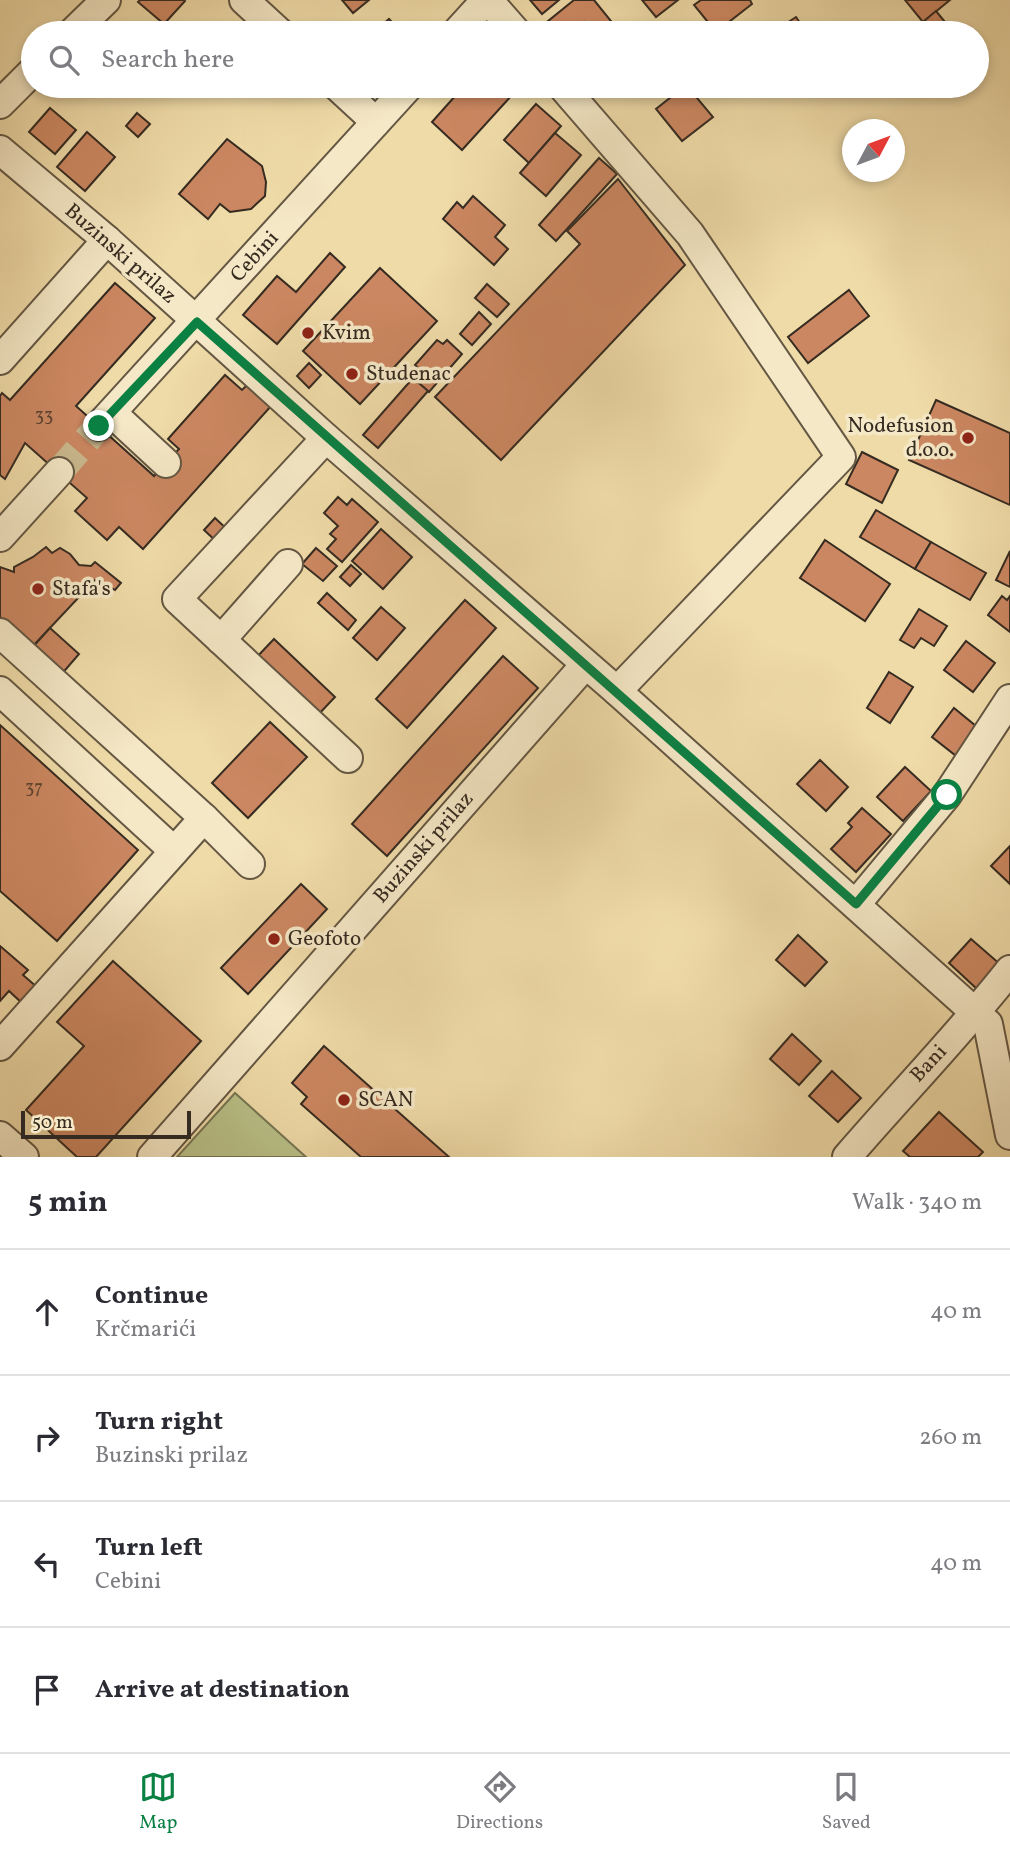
<!DOCTYPE html>
<html lang="en">
<head>
<meta charset="utf-8">
<style>
	body { margin:0; font-family:Vollkorn,serif; background:#f2f2f3; color:#2b2b33 }
	.compass { position:absolute; left:842px; top:119px; width:63px; height:63px; border-radius:50%; background:#fff; box-shadow:0 4px 10px #0003; rotate:49deg }
	.scale { position:absolute; left:21px; bottom:18px; width:170px; box-sizing:border-box; padding-left:7px; border:4px solid #352b21; border-top:0; font-size:19px; line-height:24px; white-space:nowrap; color:#352b21; -webkit-text-stroke:5px #f5e8c6; paint-order:stroke }
	.stop { position:absolute; width:21px; height:21px; margin:-16px; border:5px solid #0b8043; border-radius:50%; background:#fff }
	.stop.end { background:#0b8043; border-color:#fff; box-shadow:0 2px 7px #0008 }
	.list { margin:0; padding:0; list-style:none }
	h2 { display:flex; justify-content:space-between; align-items:center; height:91px; margin:0; padding:0 28px; font-size:30px }
	h2 small { font-size:23px; font-weight:400; color:#7c7c81 }
	.list li { display:grid; grid-template-columns:46px 1fr auto; gap:21px; align-items:center; box-sizing:border-box; height:126px; padding:0 28px; border-top:2px solid #e1e1e2 }
	.list b { display:block; font-size:26px; white-space:nowrap }
	.list p { margin:0; font-size:23px; white-space:nowrap; color:#7c7c81 }
	.list em { font-size:23px; font-style:normal; color:#7c7c81 }
	.icon { flex:none; width:38px; height:38px; fill:none; stroke:currentColor; stroke-width:2; stroke-linecap:round; stroke-linejoin:round }
	.map { position:relative; flex:none; width:1010px; height:1157px; overflow:hidden }
	.search { position:absolute; background:#fff; box-shadow:0 4px 10px #0003; left:21px; right:21px; top:21px; height:77px; display:flex; align-items:center; gap:18px; box-sizing:border-box; padding:0 24px; border-radius:38px; color:#7c7c81; font-size:26px }
	.sheet { height:595px; background:#fff }
	nav { display:flex; justify-content:space-around; align-items:center; box-sizing:border-box; height:98px; border-top:2px solid #e1e1e2; background:#fff; font-size:19px; color:#7c7c81 }
	nav a { display:grid; justify-items:center; gap:4px }
	nav .on { color:#0b8043 }
	.map>svg:first-child { display:block }
</style>
</head>
<body>
<div class="map">
<svg width="1010" height="1157" viewBox="0 0 1010 1157">
	<rect width="100%" height="100%" fill="#efdba8"/>
	<filter id="stains"><feTurbulence type="fractalNoise" baseFrequency=".00286" numOctaves="4"/><feColorMatrix values="0 0 0 0 .2 0 0 0 0 .09 0 0 0 0 .02 0 0 0 .5 -.17"/></filter>
	<radialGradient id="worn" r=".72"><stop offset=".6" stop-color="#630" stop-opacity="0"/><stop offset="1" stop-color="#630" stop-opacity=".3"/></radialGradient>
	<!-- green -->
	<path fill="#b9c088" stroke="#777654" stroke-width="2" d="M235,1093L306,1157H177Z"/>
	<!-- building -->
	<g fill="#cb8761" stroke="#352b21" stroke-width="2">
		<path d="M140,0H184L185,1L164,24L138,2Z"/>
		<path d="M342,0H369L353,13Z"/>
		<path d="M530,0H559L542,14Z"/>
		<path d="M574,0H594L615,26L606,33H593L584,22L570,33H548L542,26Z"/>
		<path d="M642,0H678L656,17Z"/>
		<path d="M701,0H750L752,4L716,32L694,5Z"/>
		<path d="M905,0H950L923,22Z"/>
		<path d="M936,11L954,33H909L923,22Z"/>
		<path d="M796,17L807,33H778L776,30Z"/>
		<path d="M389,19L400,31L397,33H373Z"/>
		<path d="M464,86H504L513,94L462,150L432,122Z"/>
		<path d="M685,86H687L713,117L682,141L656,109Z"/>
		<path d="M536,104L561,126L529,163L504,140Z"/>
		<path d="M50,108L76,130L55,154L29,132Z"/>
		<path d="M137,113L150,124L138,137L126,126Z"/>
		<path d="M87,132L115,157L85,191L57,167Z"/>
		<path d="M555,133L581,155L546,196L520,173Z"/>
		<path d="M227,139L262,166L266,182L265,196L251,209L230,212L220,204L208,219L179,194Z"/>
		<path d="M599,158L617,174L556,241L539,225Z"/>
		<path d="M618,179L685,265L501,460L435,397L580,244L567,231Z"/>
		<path d="M473,196L505,225L495,237L508,249L494,265L443,219L457,202L463,208Z"/>
		<path d="M330,253L345,267L277,344L243,315L277,276L296,292Z"/>
		<path d="M380,268L437,321L360,404L303,351Z"/>
		<path d="M115,283L155,318L76,406L154,476L179,449L168,439L225,375L242,390L247,385L271,406L143,549L119,527L107,540L75,511L87,498L25,443L5,479L0,475V396L2,393L10,400Z"/>
		<path d="M487,284L509,304L497,317L475,298Z"/>
		<path d="M849,290L869,316L808,363L788,337Z"/>
		<path d="M479,312L491,324L472,345L460,334Z"/>
		<path d="M437,340L443,344L447,340L462,354L429,392L413,378L420,370L415,365Z"/>
		<path d="M309,363L321,375L309,388L297,376Z"/>
		<path d="M413,378L428,391L378,448L363,435Z"/>
		<path d="M936,400L1010,433V505L909,460Z"/>
		<path d="M862,452L898,470L882,503L846,484Z"/>
		<path d="M338,497L347,505L352,499L378,522L342,562L327,549L336,539L330,534L338,526L324,513Z"/>
		<path d="M876,510L931,542L915,569L860,537Z"/>
		<path d="M215,518L229,531L218,543L204,530Z"/>
		<path d="M381,529L412,557L383,589L352,561Z"/>
		<path d="M825,540L890,584L865,621L800,578Z"/>
		<path d="M931,542L986,573L970,600L915,569Z"/>
		<path d="M46,547L52,553L60,548L70,554L79,565L91,566L95,562L121,583L115,590L95,580L32,647L0,617V567L14,572V567L33,557Z"/>
		<path d="M316,548L337,566L323,581L302,564Z"/>
		<path d="M1010,551V587L996,580Z"/>
		<path d="M351,565L361,574L350,586L340,577Z"/>
		<path d="M327,593L356,620L348,630L318,603Z"/>
		<path d="M1002,596L1007,600L1010,596V632L988,615Z"/>
		<path d="M465,600L496,628L407,728L376,699Z"/>
		<path d="M381,607L405,628L377,660L353,638Z"/>
		<path d="M919,609L947,626L934,646L921,638L914,648L900,640Z"/>
		<path d="M50,628L79,654L60,676L31,649Z"/>
		<path d="M274,639L335,697L316,717L255,659Z"/>
		<path d="M966,641L995,663L973,692L944,670Z"/>
		<path d="M503,656L538,688L387,856L352,824Z"/>
		<path d="M889,672L913,687L890,723L867,708Z"/>
		<path d="M954,708L982,731L960,759L932,737Z"/>
		<path d="M270,722L307,757L248,818L212,783Z"/>
		<path d="M0,725L138,850L57,941L0,891Z"/>
		<path d="M820,760L848,787L826,811L797,784Z"/>
		<path d="M905,767L931,791L903,821L877,797Z"/>
		<path d="M862,808L891,834L856,872L831,849L852,827L848,823Z"/>
		<path d="M1010,846V884L991,866Z"/>
		<path d="M301,884L327,909L248,994L221,968Z"/>
		<path d="M798,935L827,962L805,986L776,960Z"/>
		<path d="M971,939L1001,965L978,990L949,963Z"/>
		<path d="M0,946L28,970L23,975L38,988L23,1004L9,991L0,1001Z"/>
		<path d="M113,961L201,1041L96,1157H77L26,1110L84,1046L57,1022Z"/>
		<path d="M792,1034L821,1061L799,1085L770,1059Z"/>
		<path d="M324,1046L449,1157H361L301,1104L307,1097L292,1083Z"/>
		<path d="M832,1071L861,1098L838,1122L809,1096Z"/>
		<path d="M939,1112L983,1152L978,1157H910L903,1151Z"/>
	</g>
	<g fill="none" stroke-linecap="round" stroke-linejoin="round">
		<!-- minor-tunnel -->
		<path stroke="#cab88d" stroke-width="28" stroke-dasharray="28 14" stroke-linecap="butt" d="M59,472L99,426"/>
		<!-- minor casing -->
		<g stroke="#645743" stroke-width="32">
			<g id="minor">
				<path d="M244,0L280,33"/>
				<path d="M488,0L517,33"/>
				<path d="M72,33L106,0"/>
				<path d="M456,33L486,0"/>
				<path d="M337,86L376,122"/>
				<path d="M562,86L690,234L841,457L617,691"/>
				<path d="M0,104L33,71"/>
				<path d="M0,150L107,240L326,438L617,691L988,1024L1010,1135"/>
				<path d="M0,360L107,240"/>
				<path d="M112,413L166,463"/>
				<path d="M99,426L409,86"/>
				<path d="M326,438L177,599L348,758"/>
				<path d="M0,537L59,472"/>
				<path d="M0,633L204,818L0,1046"/>
				<path d="M221,640L288,564"/>
				<path d="M0,691L174,851"/>
				<path d="M204,818L250,864"/>
				<path d="M856,904L947,795L1010,699"/>
				<path d="M0,1136L24,1157"/>
				<path d="M152,1157L585,665"/>
				<path d="M847,1157C901,1094 959,1035 1010,970"/>
			</g>
		</g>
		<!-- minor -->
		<use href="#minor" stroke="#f5e8c6" stroke-width="28"/>
	</g>
	<g fill="none" stroke-linecap="round" stroke-linejoin="round">
		<!-- route -->
		<path stroke="#0b8043" stroke-width="9" d="M99,426L197,322L856,904L947,795"/>
	</g>
	<!-- markers -->
	<g fill="#8f2418" stroke="#f5e8c6" stroke-width="2.5">
		<circle cx="308" cy="333" r="7"/>
		<circle cx="352" cy="374" r="7"/>
		<circle cx="968" cy="438" r="7"/>
		<circle cx="38" cy="589" r="7"/>
		<circle cx="274" cy="939" r="7"/>
		<circle cx="344" cy="1100" r="7"/>
	</g>
	<g text-anchor="middle" dominant-baseline="central" stroke-width="7" stroke-linejoin="round" paint-order="stroke">
		<!-- number labels -->
		<g font-size="18" fill="#5a4231">
			<text x="44" y="416">33</text>
			<text x="34" y="788">37</text>
		</g>
		<!-- street labels -->
		<g font-size="21" fill="#352b21" stroke="#f5e8c6">
			<text transform="translate(120 254) rotate(41)">Buzinski prilaz</text>
			<text transform="translate(255 257) rotate(-48)">Cebini</text>
			<text transform="translate(424 848) rotate(-49)">Buzinski prilaz</text>
			<text transform="translate(929 1064) rotate(-47)">Bani</text>
		</g>
		<!-- poi labels -->
		<g font-size="21" fill="#352b21" stroke="#f5e8c6" text-anchor="start">
			<text x="322" y="333">Kvim</text>
			<text x="366" y="374">Studenac</text>
			<text x="954" y="426" text-anchor="end">Nodefusion<tspan x="954" dy="24">d.o.o.</tspan></text>
			<text x="52" y="589">Stafa's</text>
			<text x="288" y="939">Geofoto</text>
			<text x="358" y="1100">SCAN</text>
		</g>
	</g>
	<rect width="100%" height="100%" filter="url(#stains)"/>
	<rect width="100%" height="100%" fill="url(#worn)"/>
</svg>
<svg class="compass" viewBox="-18 -18 36 36"><path d="M0-13l5 13h-10z" fill="#e53935"/><path d="M0 13l5-13h-10z" fill="#7c7c81"/></svg>
<div class="scale">50 m</div>
<div class="stop" style="left:947px;top:795px"></div>
<div class="stop end" style="left:99px;top:426px"></div>
<div class="search"><svg class="icon" aria-label="search" viewBox="0 0 24 24"><circle cx="10" cy="10" r="6"/><path d="M15 15l6 6"/></svg>Search here</div>
</div>
<section class="sheet">
<h2>5 min<small>Walk · 340 m</small></h2>
<ul class="list">
<li><svg class="icon" aria-label="ahead" viewBox="0 0 24 24"><path d="M12 20V5M6 11l6-6 6 6"/></svg><div><b>Continue</b><p>Krčmarići</p></div><em>40 m</em></li>
<li><svg class="icon" aria-label="right" viewBox="0 0 24 24"><path d="M7 20v-9h11M14 6l5 5-5 5"/></svg><div><b>Turn right</b><p>Buzinski prilaz</p></div><em>260 m</em></li>
<li><svg class="icon" aria-label="left" viewBox="0 0 24 24"><path d="M17 20v-9H6M10 6l-5 5 5 5"/></svg><div><b>Turn left</b><p>Cebini</p></div><em>40 m</em></li>
<li><svg class="icon" aria-label="arrive" viewBox="0 0 24 24"><path d="M6 21V4h12l-3 4 3 4H6"/></svg><div><b>Arrive at destination</b></div></li>
</ul>
</section>
<nav>
<a class="on"><svg class="icon" aria-label="map" viewBox="0 0 24 24"><path d="M3 6l6-2 6 2 6-2v14l-6 2-6-2-6 2zM9 4v14M15 6v14"/></svg>Map</a>
<a><svg class="icon" aria-label="directions" viewBox="0 0 24 24"><path d="M12 3l9 9-9 9-9-9zM9 14v-3h6M13 9l2 2-2 2"/></svg>Directions</a>
<a><svg class="icon" aria-label="saved" viewBox="0 0 24 24"><path d="M7 4h10v16l-5-4-5 4z"/></svg>Saved</a>
</nav>
</body>
</html>
